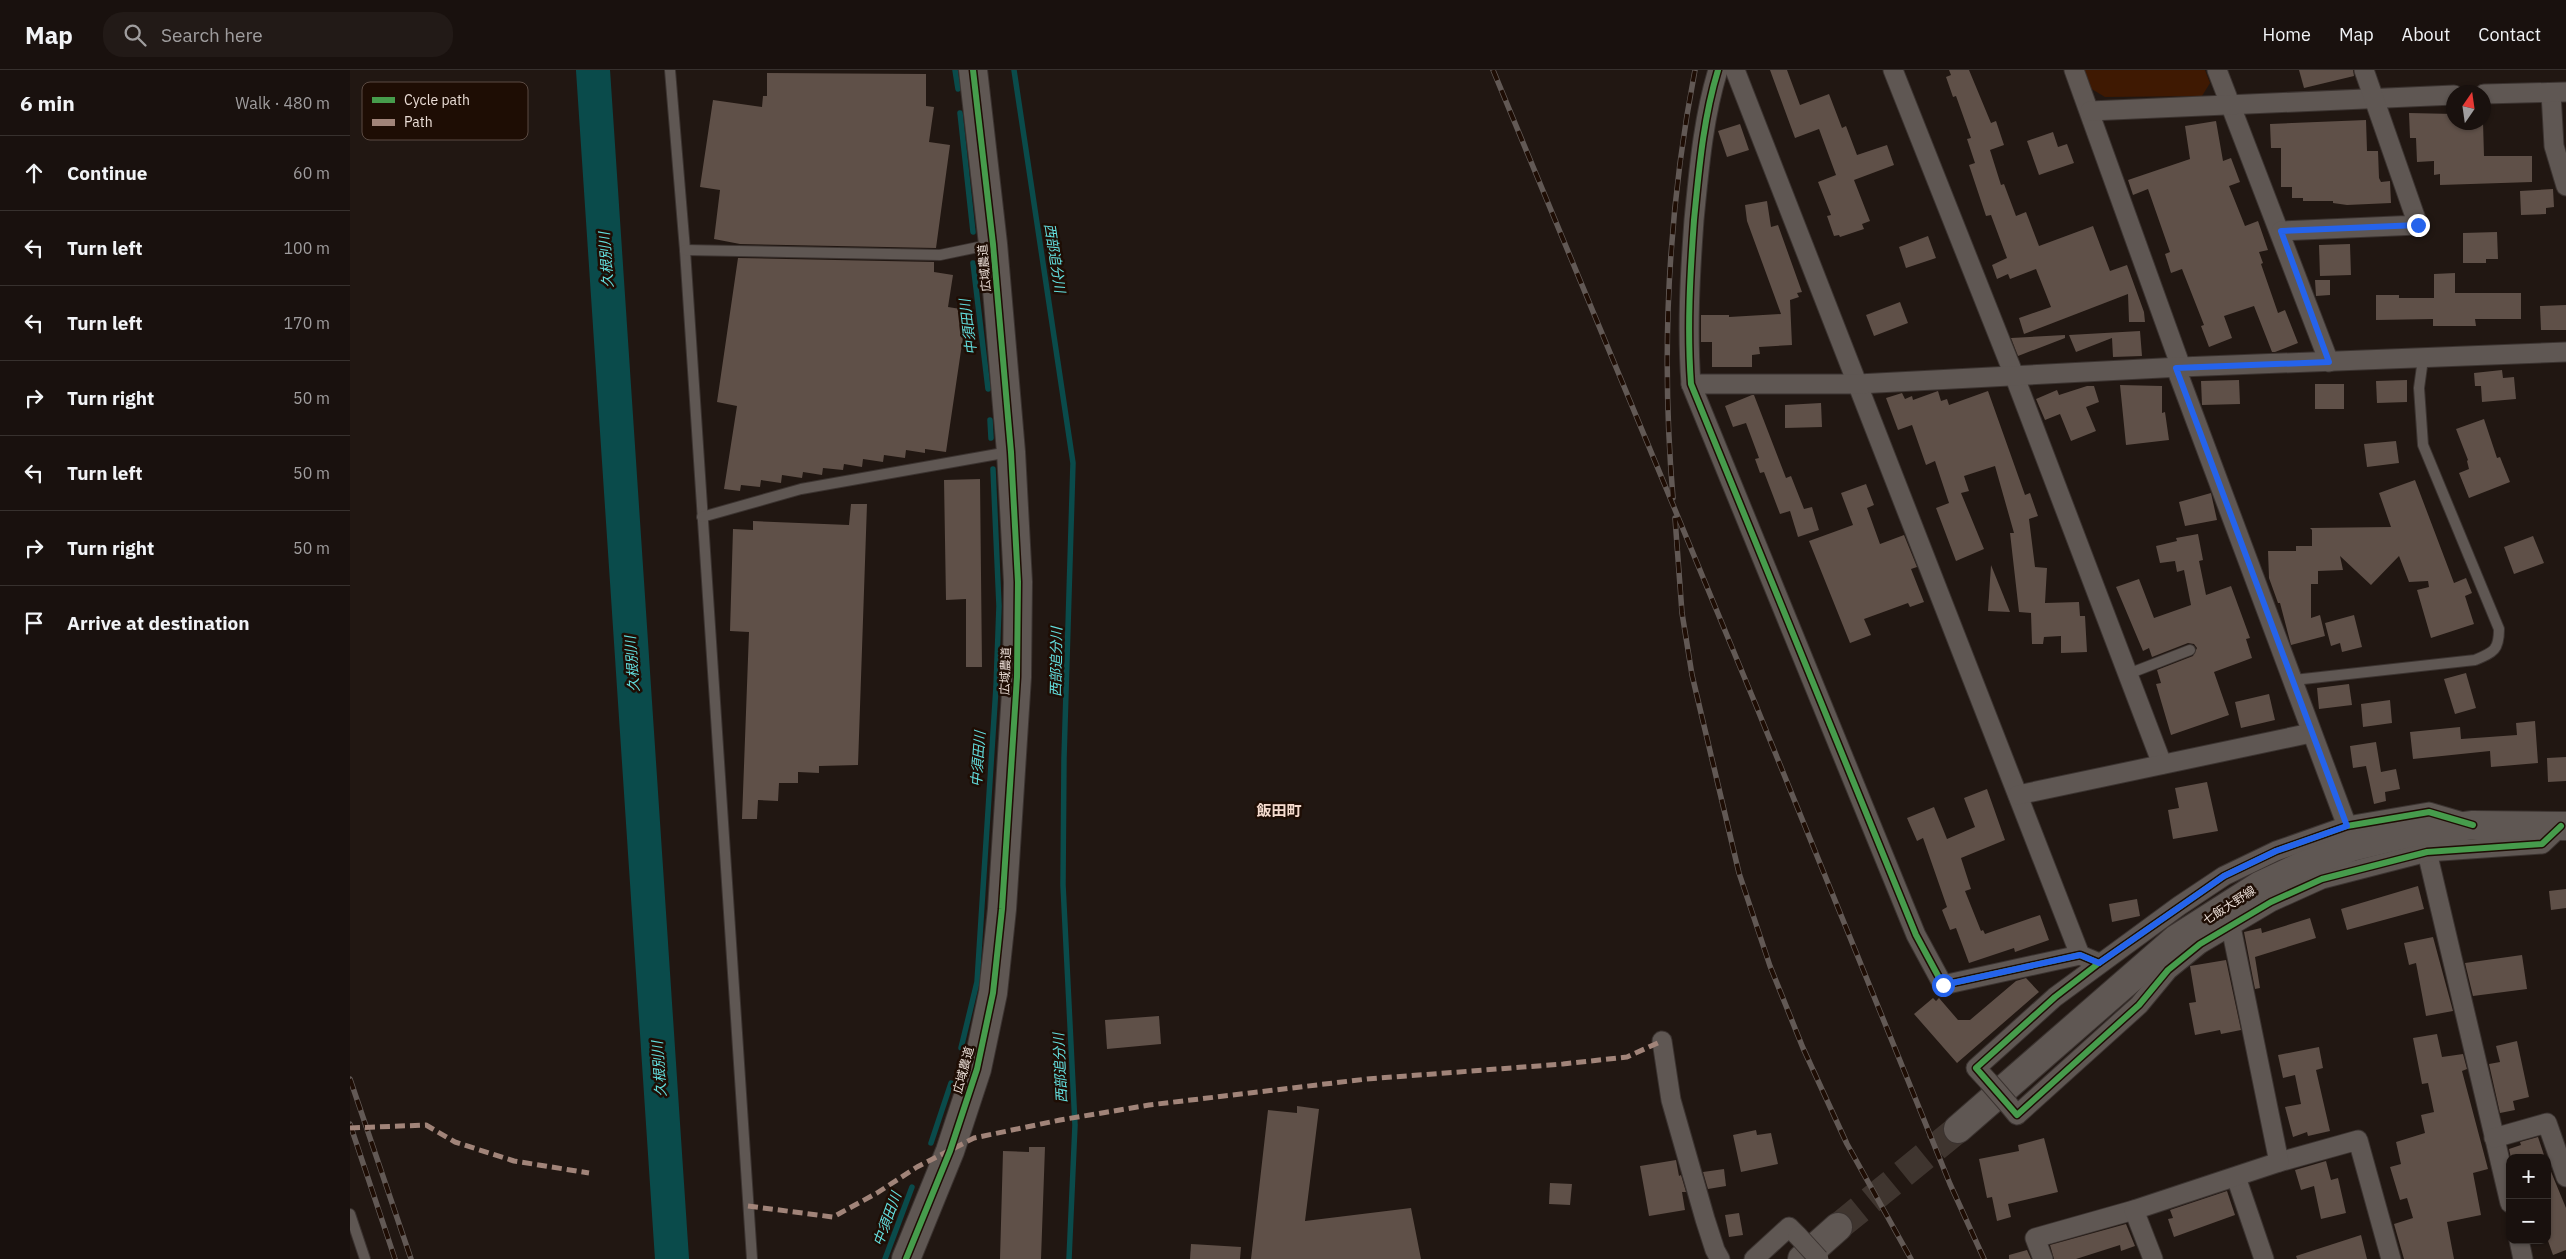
<!DOCTYPE html>
<html lang="en">
<head>
<meta charset="utf-8">
<style>
	body { margin:0; font-family:"IBM Plex Sans","Noto Sans JP",sans-serif; background:#221a17; color:#f1f3f6 }
	.controls { position:absolute; right:15px; bottom:15px; display:grid; overflow:hidden; border-radius:10px; box-shadow:0 1px 4px #0004 }
	.controls button { width:45px; height:45px; display:grid; place-items:center; padding:0; border:0; border-bottom:1px solid #37312e; background:#19110e; color:#f1f3f6; font:25px sans-serif }
	.compass { position:absolute; left:2096px; top:15px; width:45px; height:45px; border-radius:50%; background:#19110e; box-shadow:0 1px 4px #0004; rotate:13deg }
	.stop { position:absolute; width:15px; height:15px; margin:-11px; border:4px solid #2563eb; border-radius:50%; background:#fff }
	.stop.end { background:#2563eb; border-color:#fff; box-shadow:0 1px 5px #0008 }
	.list { margin:0; padding:0; list-style:none }
	h2 { display:flex; justify-content:space-between; align-items:center; height:65px; margin:0; padding:0 20px; font-size:21px }
	h2 small { font-size:16px; font-weight:400; color:#9f9d9e }
	.list li { display:grid; grid-template-columns:32px 1fr auto; gap:15px; align-items:center; box-sizing:border-box; height:75px; padding:0 20px; border-top:1px solid #37312e }
	.list b { display:block; font-size:19px; white-space:nowrap }
	.list em { font-size:16px; font-style:normal; color:#9f9d9e }
	.icon { flex:none; width:28px; height:28px; fill:none; stroke:currentColor; stroke-width:2; stroke-linecap:round; stroke-linejoin:round }
	.map { position:relative; flex:none; width:2216px; height:1189px; overflow:hidden }
	header { display:flex; align-items:center; gap:30px; box-sizing:border-box; height:70px; padding:0 25px; background:#19110e; border-bottom:1px solid #37312e }
	header strong { font-size:24px }
	nav { display:flex; gap:28px; margin-inline-start:auto; font-size:18px }
	.search { width:350px; height:45px; background:#221a17; display:flex; align-items:center; gap:12px; box-sizing:border-box; padding:0 18px; border-radius:20px; color:#9f9d9e; font-size:19px }
	main { display:flex }
	aside { flex:1; background:#19110e }
	.map>svg:first-child { display:block }
</style>
</head>
<body>
<header>
<strong>Map</strong>
<div class="search"><svg class="icon" aria-label="search" viewBox="0 0 24 24"><circle cx="10" cy="10" r="6"/><path d="M15 15l6 6"/></svg>Search here</div>
<nav><a>Home</a><a>Map</a><a>About</a><a>Contact</a></nav>
</header>
<main>
<aside>
<h2>6 min<small>Walk · 480 m</small></h2>
<ul class="list">
<li><svg class="icon" aria-label="ahead" viewBox="0 0 24 24"><path d="M12 20V5M6 11l6-6 6 6"/></svg><div><b>Continue</b></div><em>60 m</em></li>
<li><svg class="icon" aria-label="left" viewBox="0 0 24 24"><path d="M17 20v-9H6M10 6l-5 5 5 5"/></svg><div><b>Turn left</b></div><em>100 m</em></li>
<li><svg class="icon" aria-label="left" viewBox="0 0 24 24"><path d="M17 20v-9H6M10 6l-5 5 5 5"/></svg><div><b>Turn left</b></div><em>170 m</em></li>
<li><svg class="icon" aria-label="right" viewBox="0 0 24 24"><path d="M7 20v-9h11M14 6l5 5-5 5"/></svg><div><b>Turn right</b></div><em>50 m</em></li>
<li><svg class="icon" aria-label="left" viewBox="0 0 24 24"><path d="M17 20v-9H6M10 6l-5 5 5 5"/></svg><div><b>Turn left</b></div><em>50 m</em></li>
<li><svg class="icon" aria-label="right" viewBox="0 0 24 24"><path d="M7 20v-9h11M14 6l5 5-5 5"/></svg><div><b>Turn right</b></div><em>50 m</em></li>
<li><svg class="icon" aria-label="arrive" viewBox="0 0 24 24"><path d="M6 21V4h12l-3 4 3 4H6"/></svg><div><b>Arrive at destination</b></div></li>
</ul>
</aside>
<div class="map">
<svg width="2216" height="1189" viewBox="0 0 2216 1189">
	<rect width="100%" height="100%" fill="#211712"/>
	<!-- green -->
	<path fill="#3f1902" d="M1734,0H1855L1860,13L1852,26L1755,27L1740,18Z"/>
	<g fill="none" stroke-linecap="round" stroke-linejoin="round">
		<!-- stream -->
		<g stroke="#0a4b4b" stroke-width="5.5">
			<path d="M605,0L608,19"/>
			<path d="M664,0L723,393L714,688L713,815L725,1055L719,1189"/>
			<path d="M610,43L623,162"/>
			<path d="M623,193L638,319"/>
			<path d="M640,350L641,368"/>
			<path d="M611,978L627,912L646,617L649,536L643,399"/>
			<path d="M581,1073L601,1013"/>
			<path d="M535,1189L562,1117"/>
		</g>
		<!-- river -->
		<path stroke="#0a4b4b" stroke-width="34" d="M243,0L322,1189"/>
	</g>
	<!-- building -->
	<g fill="#5f5048">
		<path d="M1420,0H1437L1450,35L1479,24L1492,58L1496,56L1507,85L1537,75L1544,95L1504,110L1520,151L1512,154L1514,159L1490,167L1489,165L1484,166L1477,146L1481,145L1468,112L1486,105L1469,59L1445,68Z"/>
		<path d="M1599,0H1619L1641,53L1646,51L1654,75L1640,80L1651,115L1654,114L1666,146L1676,142L1689,176L1743,156L1760,201L1777,195L1794,242L1795,252H1779L1778,224L1674,264L1669,248L1701,237L1686,199L1660,209L1658,204L1647,209L1642,195L1657,188L1641,145L1636,146L1619,95L1625,93L1617,69L1621,68L1606,26L1603,27L1596,7L1601,5Z"/>
		<path d="M1949,0H2003L2004,6L1954,18Z"/>
		<path d="M417,3L576,4V36L584,37L579,72L600,75L586,178L390,174L364,169L370,120L350,117L363,30L412,37L413,26H417Z"/>
		<path d="M2059,43L2104,44V52H2133L2134,86H2182V112L2090,115V104L2084,105V91L2067,92L2066,68H2060Z"/>
		<path d="M2016,50L2017,81H2028L2029,108L2031,112L2040,111L2041,133L1997,135L1983,133V131H1953V128H1942V117H1931V78H1921L1920,54Z"/>
		<path d="M1866,51L1873,91L1881,88L1890,112L1879,116L1895,156L1908,151L1918,180L1909,182L1913,193L1911,194L1928,243L1935,240L1948,273L1925,282H1922L1904,236L1874,246L1882,268L1859,277L1851,256L1854,255L1832,199L1821,203L1815,184L1820,182L1798,119L1783,125L1778,110L1840,89L1835,56Z"/>
		<path d="M1390,54L1399,80L1377,87L1368,61Z"/>
		<path d="M1703,62L1708,77L1717,74L1724,93L1689,105L1677,71Z"/>
		<path d="M2203,119L2204,137L2196,138V144L2171,145L2170,121Z"/>
		<path d="M1417,131L1421,157L1428,155L1452,222L1447,223L1449,227L1440,230L1442,275L1409,277L1410,284L1402,285V297H1362V272H1351V245H1379V247L1431,244L1397,151L1395,135Z"/>
		<path d="M2147,162L2148,189H2136V193H2113V163Z"/>
		<path d="M1578,166L1586,188L1556,198L1549,177Z"/>
		<path d="M2000,174L2001,205L1970,206L1969,175Z"/>
		<path d="M388,188L584,192V202L603,205L598,237L617,240L596,382L575,379V383L556,380L555,388L534,385L533,392L513,389L512,397L494,394L493,400L473,398L472,405L453,402L452,408L432,405L431,413L411,410L410,417L391,415L390,421L374,419L387,336L367,332Z"/>
		<path d="M2105,203V223H2171V249H2125L2126,256H2083V249L2026,250V225H2049V228H2084V204Z"/>
		<path d="M1965,210H1980V225L1966,226Z"/>
		<path d="M1550,232L1558,253L1524,266L1516,245Z"/>
		<path d="M2216,235V260H2191L2190,236Z"/>
		<path d="M1790,261L1792,286L1763,287L1762,268L1726,282L1719,265Z"/>
		<path d="M1715,265V268L1668,286L1661,268Z"/>
		<path d="M2152,300L2153,308L2164,307L2166,329L2132,332L2131,316H2125L2124,303Z"/>
		<path d="M1889,310L1890,334L1852,335L1851,311Z"/>
		<path d="M2057,310V332L2027,333L2026,311Z"/>
		<rect x="1965" y="314" width="29" height="25"/>
		<path d="M1770,315L1812,316V343L1815,342L1819,370L1776,375Z"/>
		<path d="M1737,316H1744L1749,332L1736,337L1746,361L1721,371L1710,344L1695,350L1686,329L1707,320L1709,325Z"/>
		<path d="M1588,321L1591,331L1597,329L1599,335L1638,321L1675,425L1680,423L1688,446L1679,449L1685,497L1697,498L1695,533L1729,532L1730,546H1735L1737,582L1711,583V566L1694,567L1693,574H1682L1681,543L1669,542L1660,463H1664L1645,396L1614,406L1619,421L1611,423L1634,479L1606,491L1586,438L1599,433L1585,391L1576,395L1562,355L1548,360L1536,328L1552,323L1555,329L1562,326L1563,330Z"/>
		<path d="M1402,325H1404L1436,408L1441,406L1454,439L1462,437L1469,460L1448,467L1440,441L1430,444L1414,402L1410,403L1405,389L1409,388L1396,353L1383,357L1375,336Z"/>
		<path d="M1471,333L1472,357L1435,358V335Z"/>
		<path d="M2134,349L2147,388L2150,387L2160,412L2119,428L2109,403L2119,399L2117,391L2118,390L2106,359Z"/>
		<path d="M2046,371L2049,393L2017,397L2014,374Z"/>
		<path d="M630,409L632,597H616V529L596,530L594,410Z"/>
		<path d="M2065,410L2104,513L2116,508L2122,523L2115,526L2124,554L2081,568L2067,520L2079,517L2078,511L2059,512L2049,486L2021,515L1990,486L1993,500L1968,501V514H1961V548L1970,545L1975,566L1941,575L1930,533H1928L1919,508L1918,481H1946V476H1962V460L1960,458L2041,457L2029,423Z"/>
		<path d="M1516,414L1524,435L1517,438L1530,474L1554,465L1567,497L1561,499L1574,532L1560,537L1558,533L1514,549L1521,565L1500,573L1459,471L1503,455L1491,423Z"/>
		<path d="M1861,423L1867,450L1835,456L1829,432Z"/>
		<path d="M501,434H517L508,695L469,696V703L448,702V713H429L428,731L408,730L407,749H392L399,562L380,561L383,459L403,460V451L499,455Z"/>
		<path d="M1848,464L1853,490L1849,491L1856,525L1881,516L1900,568L1896,569L1902,588L1864,602L1879,645L1821,665L1806,614L1811,613L1807,600L1843,586L1847,578L1844,574L1838,573L1802,587L1799,578L1793,581L1766,517L1789,509L1804,548L1841,535L1834,500L1827,502L1825,491L1810,493L1806,476L1827,471L1826,468Z"/>
		<path d="M2183,466L2194,493L2164,504L2154,477Z"/>
		<path d="M1641,495L1660,542L1638,541Z"/>
		<path d="M2004,545L2012,577L1992,582L1990,573L1981,576L1975,553Z"/>
		<path d="M2116,603L2126,638L2105,644L2094,609Z"/>
		<path d="M1999,614L2002,635L1969,639L1967,618Z"/>
		<path d="M1919,624L1925,650L1891,658L1885,632Z"/>
		<path d="M2040,630L2042,653L2013,657L2011,634Z"/>
		<path d="M2185,651L2188,693L2141,697L2140,681L2063,689L2060,662L2110,657L2111,669L2167,665L2166,653Z"/>
		<path d="M2026,672L2031,702L2046,699L2050,719L2035,722L2036,731L2024,734L2016,696L2003,698L2000,676Z"/>
		<path d="M2216,687V711L2198,712L2197,688Z"/>
		<path d="M1857,712L1868,761L1823,769L1818,740L1829,738L1825,718Z"/>
		<path d="M1637,719L1655,770L1611,788L1621,819L1615,821L1631,861L1633,860L1635,864L1690,845L1699,870L1665,882L1664,878L1619,893L1606,858L1600,860L1592,840L1597,837L1573,768L1567,771L1557,748L1584,737L1597,769L1625,757L1614,728Z"/>
		<path d="M2068,816L2074,839L1997,860L1991,839Z"/>
		<path d="M2216,819V838L2201,840L2199,821Z"/>
		<path d="M1787,829L1790,846L1762,852L1759,834Z"/>
		<path d="M1960,848L1966,868L1905,887L1910,918L1905,919L1894,862L1911,858L1912,863Z"/>
		<path d="M2083,867L2103,941L2076,946L2066,893L2059,895L2054,873Z"/>
		<path d="M2172,885L2177,919L2123,926L2115,893Z"/>
		<path d="M1876,890L1891,960L1871,964L1870,960L1845,965L1839,933L1846,932L1840,896Z"/>
		<path d="M1676,908L1689,922L1607,993L1564,944L1583,928L1586,931L1589,928L1608,950H1620L1666,911Z"/>
		<path d="M809,946L811,974L757,979L755,950Z"/>
		<path d="M2087,964L2092,987L2113,984L2117,999L2112,1001L2138,1099L2123,1103L2131,1145L2097,1152L2104,1189H2054L2044,1154L2063,1148L2057,1128L2050,1130L2040,1097L2051,1094L2046,1072L2075,1063L2071,1045L2084,1042L2078,1013L2072,1014L2063,968Z"/>
		<path d="M2167,971L2179,1027L2163,1031L2165,1040L2150,1043L2139,994L2150,992L2146,976Z"/>
		<path d="M1969,977L1973,998L1966,1000L1980,1061L1958,1066L1957,1062L1943,1067L1935,1037L1951,1034L1945,1005L1933,1008L1928,985Z"/>
		<path d="M947,1036L969,1039L955,1151L1061,1138L1071,1189H901L918,1040L947,1043Z"/>
		<path d="M1406,1060L1407,1065L1421,1063L1428,1094L1391,1102L1383,1065Z"/>
		<path d="M2188,1067L2195,1088H2161L2159,1079L2171,1075L2170,1072Z"/>
		<path d="M1694,1068L1708,1122L1658,1134L1661,1147L1647,1151L1642,1127L1637,1128L1629,1089L1669,1081L1668,1075Z"/>
		<path d="M679,1077H695L691,1189H650L653,1081L679,1082Z"/>
		<path d="M1326,1090L1329,1106L1331,1105L1336,1122H1332L1335,1140L1299,1146L1290,1096Z"/>
		<path d="M1976,1091L1981,1110L1988,1108L1996,1143L1971,1149L1964,1116L1951,1120L1945,1100Z"/>
		<path d="M2197,1092L2216,1138V1180L2203,1185L2197,1168Z"/>
		<path d="M1374,1099L1376,1116L1358,1119L1353,1102Z"/>
		<path d="M1200,1113L1222,1114L1220,1135L1199,1134Z"/>
		<path d="M1877,1121L1885,1145L1824,1167L1818,1149L1823,1148L1820,1140Z"/>
		<path d="M1389,1143L1393,1165L1379,1167L1375,1145Z"/>
		<path d="M1776,1154L1785,1176L1771,1181L1770,1175L1726,1189H1704L1700,1175Z"/>
		<path d="M2011,1165L2017,1189H1947L1946,1186Z"/>
		<path d="M841,1174L891,1177L890,1189H840Z"/>
		<path d="M1677,1180L1681,1189H1659V1185Z"/>
	</g>
	<g fill="none" stroke-linecap="round" stroke-linejoin="round">
		<!-- secondary-tunnel -->
		<path stroke="#3f352f" stroke-width="28" stroke-dasharray="28 14" stroke-linecap="butt" d="M1488,1157L1608,1059"/>
		<!-- lane casing -->
		<g stroke="#3b3330" stroke-width="12">
			<g id="lane">
				<path d="M320,0L335,180L402,1189"/>
				<path d="M335,180L590,185L643,174"/>
				<path d="M352,447L451,419L659,382"/>
				<path d="M1778,604L1840,580"/>
				<path d="M1944,610L2125,590C2144,582 2149,580 2149,559L2073,375L2069,318L2073,289"/>
				<path d="M0,1144L15,1189"/>
			</g>
		</g>
		<!-- street casing -->
		<g stroke="#3b3330" stroke-width="21">
			<g id="street">
				<path d="M1368,0C1353,49 1349,100 1344,150C1340,205 1337,259 1341,314L1566,865L1593,915L1730,885L1749,893"/>
				<path d="M1385,0L1730,885"/>
				<path d="M1543,0L1664,305L1812,694"/>
				<path d="M1724,0L1831,297"/>
				<path d="M1867,0L1979,292"/>
				<path d="M2201,23L2204,76L2216,116"/>
				<path d="M2134,24L2216,22"/>
				<path d="M1740,41L2104,25"/>
				<path d="M1931,161L2068,155L2014,0"/>
				<path d="M1826,298L1997,756"/>
				<path d="M1341,314H1508L1831,297L2216,282"/>
				<path d="M1668,725L1961,663"/>
				<path d="M2077,782L2160,1133"/>
				<path d="M1312,971L1321,1030L1355,1149L1365,1180L1370,1189"/>
				<path d="M1638,1011L1626,998L1705,927L1829,836L1874,806L1926,781L1997,756L2079,742L2113,752"/>
				<path d="M1658,1034L1667,1045L1789,935L1818,900L1850,874L1921,832L1972,809L2077,782L2192,774L2211,756"/>
				<path d="M2144,1068L2197,1053L2216,1107"/>
				<path d="M1929,1092L2008,1070L2041,1189"/>
				<path d="M1886,1107L1914,1189"/>
				<path d="M2169,1170L2173,1189"/>
				<path d="M1404,1189L1439,1157L1448,1166"/>
				<path d="M1693,1189L1685,1168L1784,1140"/>
				<path d="M1803,1189L1784,1140L1929,1092L1881,857"/>
			</g>
		</g>
		<!-- secondary casing -->
		<g stroke="#3b3330" stroke-width="30">
			<g id="secondary">
				<path d="M1608,1059L1826,869L1909,816L1954,795L2002,777L2060,763L2123,755L2216,756"/>
				<path d="M556,1189L600,1081L627,999L643,923L652,839L667,607L668,512L661,382L643,174L623,0"/>
				<path d="M1452,1189L1488,1157"/>
			</g>
		</g>
		<!-- lane -->
		<use href="#lane" stroke="#5f5753" stroke-width="10"/>
		<!-- street -->
		<use href="#street" stroke="#5f5753" stroke-width="19"/>
		<!-- secondary -->
		<use href="#secondary" stroke="#5f5753" stroke-width="28"/>
		<!-- rail casing -->
		<g stroke="#625955" stroke-width="5.5">
			<g id="rail">
				<path d="M1143,0L1405,633L1600,1114L1634,1189"/>
				<path d="M1323,428C1311,286 1318,140 1345,0"/>
				<path d="M1325,448L1332,543L1342,605L1389,803L1420,896L1453,978L1497,1074L1561,1189"/>
				<path d="M0,1009L61,1189"/>
				<path d="M0,1054L45,1189"/>
			</g>
		</g>
		<!-- rail -->
		<use href="#rail" stroke="#1e0d04" stroke-width="4" stroke-dasharray="11" stroke-linecap="butt"/>
		<!-- street-bridge casing -->
		<g stroke="#3b3330" stroke-width="21" stroke-linecap="butt">
			<g id="street-bridge">
				<path d="M1638,1011L1658,1034"/>
				<path d="M1448,1166L1469,1189"/>
			</g>
		</g>
		<!-- street-bridge -->
		<use href="#street-bridge" stroke="#5f5753" stroke-width="19"/>
		<!-- quiet -->
		<g stroke="#a18479" stroke-width="5" stroke-dasharray="10 5" stroke-linecap="butt">
			<path d="M0,1058L76,1055L105,1072L164,1091L239,1103"/>
			<path d="M398,1136L483,1147L527,1123L567,1097L624,1068L710,1050L799,1035L1017,1009L1213,994L1277,987L1312,971"/>
		</g>
		<!-- cycleway casing -->
		<g stroke="#1e0d04" stroke-width="9">
			<g id="cycleway">
				<path d="M1368,0C1353,49 1349,100 1344,150C1340,205 1337,259 1341,314L1566,865L1593,915L1730,885L1749,893"/>
				<path d="M2123,755L2079,742L1997,756L1926,781L1874,806L1749,893L1705,927L1626,998L1667,1045L1789,935L1818,900L1850,874L1921,832L1972,809L2077,782L2192,774L2211,756"/>
				<path d="M556,1189L600,1081L627,999L643,923L652,839L667,607L668,512L661,382L643,174L623,0"/>
			</g>
		</g>
		<!-- cycleway -->
		<use href="#cycleway" stroke="#469c4c" stroke-width="6"/>
	</g>
	<g fill="none" stroke-linecap="round" stroke-linejoin="round">
		<!-- route -->
		<path stroke="#2563eb" stroke-width="6" d="M1593,915L1730,885L1749,893L1874,806L1926,781L1997,756L1826,298L1979,292L1931,161L2068,155"/>
	</g>
	<g text-anchor="middle" dominant-baseline="central" stroke-width="5" stroke-linejoin="round" paint-order="stroke">
		<!-- street labels -->
		<g font-size="12" fill="#eaddd6" stroke="#1e0d04">
			<text transform="translate(634 198) rotate(-95)">広域農道</text>
			<text transform="translate(655 601) rotate(-88)">広域農道</text>
			<text transform="translate(1879 835) rotate(-33)">七飯大野線</text>
			<text transform="translate(613 1000) rotate(-75)">広域農道</text>
		</g>
		<!-- water labels -->
		<g font-size="14" font-style="italic" fill="#63dfdf" stroke="#1e0d04">
			<text transform="translate(705 188) rotate(81)">西部追分川</text>
			<text transform="translate(256 190) rotate(-94)">久根別川</text>
			<text transform="translate(618 257) rotate(-97)">中須田川</text>
			<text transform="translate(706 592) rotate(-89)">西部追分川</text>
			<text transform="translate(282 594) rotate(-94)">久根別川</text>
			<text transform="translate(628 689) rotate(-86)">中須田川</text>
			<text transform="translate(710 998) rotate(-93)">西部追分川</text>
			<text transform="translate(309 999) rotate(-94)">久根別川</text>
			<text transform="translate(537 1149) rotate(-70)">中須田川</text>
		</g>
		<!-- quarter labels -->
		<g font-size="15" font-weight="bold" fill="#f5dbce" stroke="#1e0d04">
			<text x="929" y="740">飯田町</text>
		</g>
	</g>
	<!-- legend -->
	<rect x="12" y="12" width="166" height="58" rx="8" fill="#1e0d04" stroke="#5b4b43" stroke-width="1"/>
	<rect x="22" y="27" width="23" height="6" fill="#469c4c"/>
	<rect x="22" y="49" width="23" height="7" fill="#a18479"/>
	<g font-size="14" fill="#eaddd6">
		<text x="54" y="35">Cycle path</text>
		<text x="54" y="57">Path</text>
	</g>
</svg>
<div class="controls">
<button>+</button>
<button>−</button>
</div>
<svg class="compass" viewBox="-18 -18 36 36"><path d="M0-13l5 13h-10z" fill="#e53935"/><path d="M0 13l5-13h-10z" fill="#9f9d9e"/></svg>
<div class="stop" style="left:1593px;top:915px"></div>
<div class="stop end" style="left:2068px;top:155px"></div>
</div>
</main>
</body>
</html>
